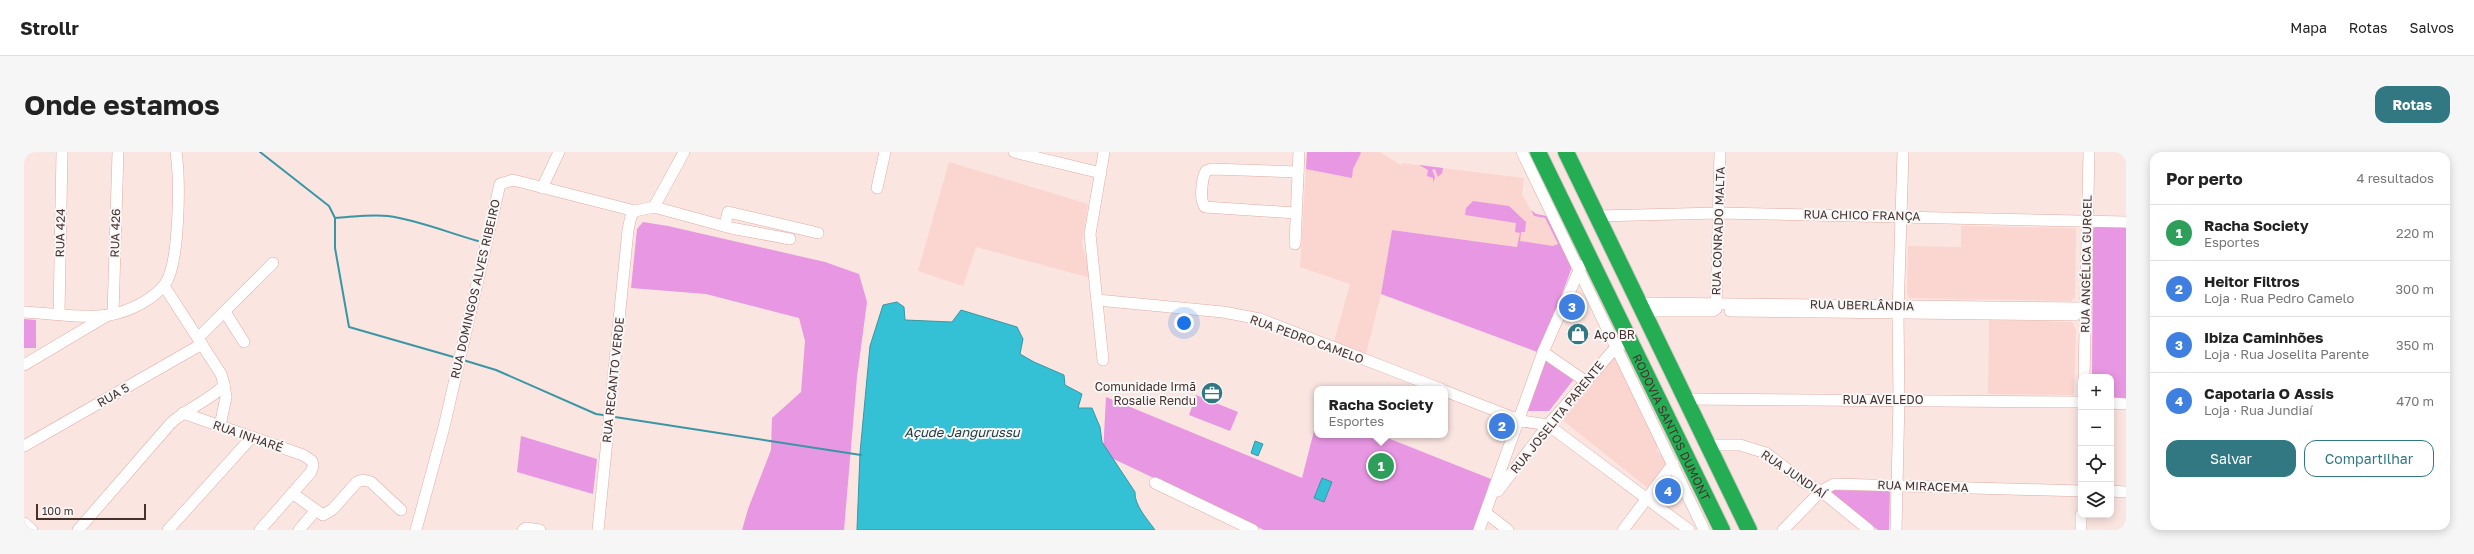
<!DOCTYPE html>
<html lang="pt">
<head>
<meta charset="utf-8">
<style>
	body { margin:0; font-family:"Golos Text",sans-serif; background:#f6f6f6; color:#222 }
	.controls { position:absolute; right:12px; bottom:12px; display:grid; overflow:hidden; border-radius:8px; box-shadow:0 2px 10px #0003 }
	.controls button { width:36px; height:36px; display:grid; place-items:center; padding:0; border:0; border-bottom:1px solid #e0e0e0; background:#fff; color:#222; font:20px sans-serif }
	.scale { position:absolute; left:12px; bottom:10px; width:110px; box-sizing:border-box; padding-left:4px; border:2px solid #46312e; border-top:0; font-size:11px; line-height:14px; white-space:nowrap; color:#46312e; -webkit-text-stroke:3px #f7f7f7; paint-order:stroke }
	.you { position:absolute; left:1160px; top:171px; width:14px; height:14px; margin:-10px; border:3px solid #fff; border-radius:50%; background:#1a73e8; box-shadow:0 0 0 6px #1a73e833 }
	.badge { display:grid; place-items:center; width:26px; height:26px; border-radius:50%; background:#317883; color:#fff; font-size:13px; font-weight:700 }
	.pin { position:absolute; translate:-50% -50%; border:2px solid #fff; box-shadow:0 1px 4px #0006 }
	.popup { position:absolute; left:1290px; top:234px; width:134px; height:52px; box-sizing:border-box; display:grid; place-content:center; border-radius:8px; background:#fff; filter:drop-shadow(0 1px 3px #0005); font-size:13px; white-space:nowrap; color:#767676 }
	.popup b { font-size:15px; color:#222 }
	.popup::after { content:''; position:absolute; left:50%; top:100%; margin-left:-8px; border:8px solid transparent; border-top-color:#fff }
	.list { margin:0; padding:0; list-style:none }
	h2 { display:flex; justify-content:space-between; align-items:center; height:52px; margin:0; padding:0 16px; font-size:17px }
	h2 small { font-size:13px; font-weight:400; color:#767676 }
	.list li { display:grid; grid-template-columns:26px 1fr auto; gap:12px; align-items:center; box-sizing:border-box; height:56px; padding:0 16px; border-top:1px solid #e0e0e0 }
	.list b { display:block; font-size:15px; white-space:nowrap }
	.list p { margin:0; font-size:13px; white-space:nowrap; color:#767676 }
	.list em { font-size:13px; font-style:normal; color:#767676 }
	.actions { display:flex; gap:8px; padding:12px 16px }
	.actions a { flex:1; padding:9px 0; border:1px solid #317883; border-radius:12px; text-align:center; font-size:14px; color:#317883 }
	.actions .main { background:#317883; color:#fff }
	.icon { flex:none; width:22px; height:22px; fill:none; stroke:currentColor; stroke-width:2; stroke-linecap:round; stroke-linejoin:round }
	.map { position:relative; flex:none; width:2102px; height:378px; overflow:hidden; border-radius:12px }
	header { display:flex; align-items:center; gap:24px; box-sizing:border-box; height:56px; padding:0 20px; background:#fff; border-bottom:1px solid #e0e0e0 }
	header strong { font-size:19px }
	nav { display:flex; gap:22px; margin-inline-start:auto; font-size:14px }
	.intro { display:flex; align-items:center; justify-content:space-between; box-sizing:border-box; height:96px; padding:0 24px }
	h1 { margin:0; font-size:28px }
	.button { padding:10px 18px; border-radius:12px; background:#317883; color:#fff; font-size:14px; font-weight:700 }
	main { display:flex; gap:24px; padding:0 24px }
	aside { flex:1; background:#fff; border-radius:12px; box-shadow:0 2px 10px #0003 }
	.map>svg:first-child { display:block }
</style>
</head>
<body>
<header>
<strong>Strollr</strong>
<nav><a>Mapa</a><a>Rotas</a><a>Salvos</a></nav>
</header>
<div class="intro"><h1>Onde estamos</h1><a class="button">Rotas</a></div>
<main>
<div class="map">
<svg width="2102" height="378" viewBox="0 0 2102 378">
	<rect width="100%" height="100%" fill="#fbe5e1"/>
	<!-- built -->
	<g fill="#fbd5cf">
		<path d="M1283,0H1356L1378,14L1377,11L1500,26L1498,42L1510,64L1521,66L1537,98L1533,100L1368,78L1357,142L1342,202L1310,190L1326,132L1276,115Z"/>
		<path d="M925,10L1064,52L1058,91L1067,126L952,95L939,134L894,119Z"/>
		<path d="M1937,74L2052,76L2051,145L2048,149L1885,146L1883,142L1884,94L1937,95Z"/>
		<path d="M1965,168L2048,170L2052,178L2050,243L1964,242Z"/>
		<path d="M1591,203L1631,283L1629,286L1636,292L1632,298L1645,311L1625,337L1536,266Z"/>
	</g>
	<!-- green -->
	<g fill="#e897e2">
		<path d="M1283,0H1336L1337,1L1329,17L1328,26L1282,17Z"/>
		<path d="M1395,13L1419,16L1418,21L1414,25L1411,17L1408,18L1411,25L1409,31V26L1403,24L1404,18Z"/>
		<path d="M1449,49L1485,54L1502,70L1501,80H1497L1496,89L1529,94L1534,92L1521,66L1510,64L1507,58L1512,62L1523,64L1548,115L1516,201L1357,142L1368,78L1493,95L1496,81L1491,80L1492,71L1441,63L1442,56Z"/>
		<path d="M619,70L644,74L801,110L835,122L843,150L833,225L820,378H718L724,357L747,298L748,266L777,240L781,189L775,166L682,142L607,136L613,77Z"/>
		<path d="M2073,74H2102V248H2087V225H2068L2069,77Z"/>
		<path d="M0,167L12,168V196H0Z"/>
		<path d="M1521,206L1550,227L1525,259H1502Z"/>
		<path d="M1172,243L1214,260L1206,279L1165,263Z"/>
		<path d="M1082,245L1278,326L1293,267V283H1356L1467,327L1450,378H1240L1079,302Z"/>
		<path d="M497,284L573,307L569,342L493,320Z"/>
		<path d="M1809,338L1866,339L1865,378H1854L1807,341Z"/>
	</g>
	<!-- water -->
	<g fill="#34c1d6" stroke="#3996a4">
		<path d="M873,150L880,155L881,168L928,170L937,158L993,175L999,187L996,202L1010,210L1040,223L1041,233L1058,242L1054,256H1068L1076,275L1078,290L1111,340C1110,353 1124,368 1131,378H833L836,301L846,194L859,153Z"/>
		<path d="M1231,289L1239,292L1234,304L1227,301Z"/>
		<path d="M1298,326L1308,330L1300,350L1290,346Z"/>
	</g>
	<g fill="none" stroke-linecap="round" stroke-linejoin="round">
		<!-- stream -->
		<g stroke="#3996a4" stroke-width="2">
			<path d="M236,0L305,54L311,66V96L325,175L433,206"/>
			<path d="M311,66C328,65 347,62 364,64C394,68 425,81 454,89"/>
			<path d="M439,208L472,218L572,262L579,263"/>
			<path d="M591,265L837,303"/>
		</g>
		<!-- minor casing -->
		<g stroke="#e0aca3" stroke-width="12">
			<g id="minor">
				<path d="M990,0L1077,21"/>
				<path d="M1498,0L1680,378"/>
				<path d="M518,36L535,0"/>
				<path d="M853,36L861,0"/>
				<path d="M630,55L707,76L766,87"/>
				<path d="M630,55L660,0"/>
				<path d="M1271,61L1181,55C1175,48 1178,26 1182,19L1188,17L1274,20"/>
				<path d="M1573,64L1694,61L2102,70"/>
				<path d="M701,74L704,60L794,81"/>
				<path d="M1271,92L1275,0"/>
				<path d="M1073,148L1199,160L1236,167L1417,237"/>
				<path d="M1616,151L2060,156"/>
				<path d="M1692,157L1696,0"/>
				<path d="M1619,159H1689"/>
				<path d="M1706,159L2051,163"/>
				<path d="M0,160C25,161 62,167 85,163C104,160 129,148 141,132C156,111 156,27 152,0"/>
				<path d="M201,160L220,190"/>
				<path d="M35,162L38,0"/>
				<path d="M89,162L94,0"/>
				<path d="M174,186L249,111"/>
				<path d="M1519,200L1561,229"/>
				<path d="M1079,208L1066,82L1080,0"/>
				<path d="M0,213L84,163"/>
				<path d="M2060,225L2065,0"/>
				<path d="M1421,239L1498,269L1524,273L1665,378"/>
				<path d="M1661,247L2057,250"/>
				<path d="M2087,251L2102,252"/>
				<path d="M159,261L279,303L288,309L289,314L287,320L236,378"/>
				<path d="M196,274L202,245L200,233"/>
				<path d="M1684,293H1716L1742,301L1781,331L1797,339L1845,378"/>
				<path d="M0,294L178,192"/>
				<path d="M1131,331L1229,378"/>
				<path d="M1474,339L1524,273L1592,195L1598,192"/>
				<path d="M2087,339L2102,340"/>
				<path d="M268,341L299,363L309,357L333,330L339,328L347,330L377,358"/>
				<path d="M1462,361L1484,378"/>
				<path d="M0,371L8,378"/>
				<path d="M54,378L147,271C159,259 195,243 200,232L197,222L140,134"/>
				<path d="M144,378L228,285"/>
				<path d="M275,378L291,359"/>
				<path d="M392,378L420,275L476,32L489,28L611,59"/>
				<path d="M499,378L502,376L516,378"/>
				<path d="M574,378L604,78L607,64L611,59L630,55"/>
				<path d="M1455,378L1519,200L1557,114"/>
				<path d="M1599,378L1649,312"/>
				<path d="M1759,378L1797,339L1810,332L2057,339"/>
				<path d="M1872,378L1875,247L1874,162L1879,0"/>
				<path d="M2057,378V363"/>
			</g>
		</g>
		<!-- highway casing -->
		<g stroke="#cfc9c9" stroke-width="18">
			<g id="highway">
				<path id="s1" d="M1514,0L1698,378"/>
				<path d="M1542,0L1725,378"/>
			</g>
		</g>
		<!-- minor -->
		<use href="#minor" stroke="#fff" stroke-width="11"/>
		<!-- highway -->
		<use href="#highway" stroke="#25ad53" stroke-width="16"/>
	</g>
	<!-- icons -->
	<defs>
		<g id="shop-disc" transform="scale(1.15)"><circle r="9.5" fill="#317883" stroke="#f7f7f7"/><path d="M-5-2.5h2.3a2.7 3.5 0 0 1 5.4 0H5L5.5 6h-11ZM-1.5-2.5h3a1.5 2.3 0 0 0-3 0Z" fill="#fff"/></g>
		<g id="office-disc" transform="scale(1.15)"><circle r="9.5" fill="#317883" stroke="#f7f7f7"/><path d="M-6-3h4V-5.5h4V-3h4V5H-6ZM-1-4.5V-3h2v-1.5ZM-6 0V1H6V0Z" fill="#fff"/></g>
	</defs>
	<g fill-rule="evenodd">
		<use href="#shop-disc" x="1554" y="182"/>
		<use href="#office-disc" x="1188" y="241"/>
	</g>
	<g text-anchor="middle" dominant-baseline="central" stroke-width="4" stroke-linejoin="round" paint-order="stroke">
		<!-- street labels -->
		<g font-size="12" fill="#46312e" stroke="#f7f7f7">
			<text transform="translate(1838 63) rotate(1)">RUA CHICO FRANÇA</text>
			<text transform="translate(1694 79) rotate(-88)">RUA CONRADO MALTA</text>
			<text transform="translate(36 81) rotate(-89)">RUA 424</text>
			<text transform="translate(91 81) rotate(-88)">RUA 426</text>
			<text transform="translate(2062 112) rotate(-89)">RUA ANGÉLICA GURGEL</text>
			<text transform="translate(451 137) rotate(-77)">RUA DOMINGOS ALVES RIBEIRO</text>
			<text transform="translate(1838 153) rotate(1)">RUA UBERLÂNDIA</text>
			<text transform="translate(1283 187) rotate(20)">RUA PEDRO CAMELO</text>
			<text transform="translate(589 228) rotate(-84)">RUA RECANTO VERDE</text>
			<text transform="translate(89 243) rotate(-30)">RUA 5</text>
			<text x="1859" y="247">RUA AVELEDO</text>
			<text transform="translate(1533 265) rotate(-51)">RUA JOSELITA PARENTE</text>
			<text stroke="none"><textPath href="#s1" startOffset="306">RODOVIA SANTOS DUMONT</textPath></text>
			<text transform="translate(224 284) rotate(19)">RUA INHARÉ</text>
			<text transform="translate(1770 322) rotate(34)">RUA JUNDIAÍ</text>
			<text transform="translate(1899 334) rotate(2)">RUA MIRACEMA</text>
		</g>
		<!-- poi labels -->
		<g font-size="12" fill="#46312e" stroke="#f7f7f7" text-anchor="start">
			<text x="1570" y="182">Aço BR</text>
			<text x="1172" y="234" text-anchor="end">Comunidade Irmã<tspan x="1172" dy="14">Rosalie Rendu</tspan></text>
		</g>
		<!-- water labels -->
		<g font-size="13" font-style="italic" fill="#203d41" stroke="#f7f7f7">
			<text x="938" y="280">Açude Jangurussu</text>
		</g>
	</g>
</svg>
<div class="controls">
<button>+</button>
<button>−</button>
<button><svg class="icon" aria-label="locate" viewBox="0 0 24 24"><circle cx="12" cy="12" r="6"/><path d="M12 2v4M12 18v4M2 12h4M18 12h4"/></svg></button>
<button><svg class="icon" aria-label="layers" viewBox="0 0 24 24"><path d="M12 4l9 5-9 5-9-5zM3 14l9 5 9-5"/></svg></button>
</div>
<div class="scale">100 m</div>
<div class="you"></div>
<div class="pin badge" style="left:1357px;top:314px;background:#2e9e5b">1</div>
<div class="popup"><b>Racha Society</b>Esportes</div>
<div class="pin badge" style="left:1478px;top:274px;background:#3f7fe0">2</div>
<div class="pin badge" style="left:1548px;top:155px;background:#3f7fe0">3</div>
<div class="pin badge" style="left:1644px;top:339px;background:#3f7fe0">4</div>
</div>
<aside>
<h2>Por perto<small>4 resultados</small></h2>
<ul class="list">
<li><span class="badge" style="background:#2e9e5b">1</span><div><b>Racha Society</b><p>Esportes</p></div><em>220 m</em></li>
<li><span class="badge" style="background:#3f7fe0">2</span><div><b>Heitor Filtros</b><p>Loja · Rua Pedro Camelo</p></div><em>300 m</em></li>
<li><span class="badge" style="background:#3f7fe0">3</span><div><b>Ibiza Caminhões</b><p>Loja · Rua Joselita Parente</p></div><em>350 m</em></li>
<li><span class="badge" style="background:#3f7fe0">4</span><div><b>Capotaria O Assis</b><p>Loja · Rua Jundiaí</p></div><em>470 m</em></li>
</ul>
<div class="actions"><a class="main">Salvar</a><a>Compartilhar</a></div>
</aside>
</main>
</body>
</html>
